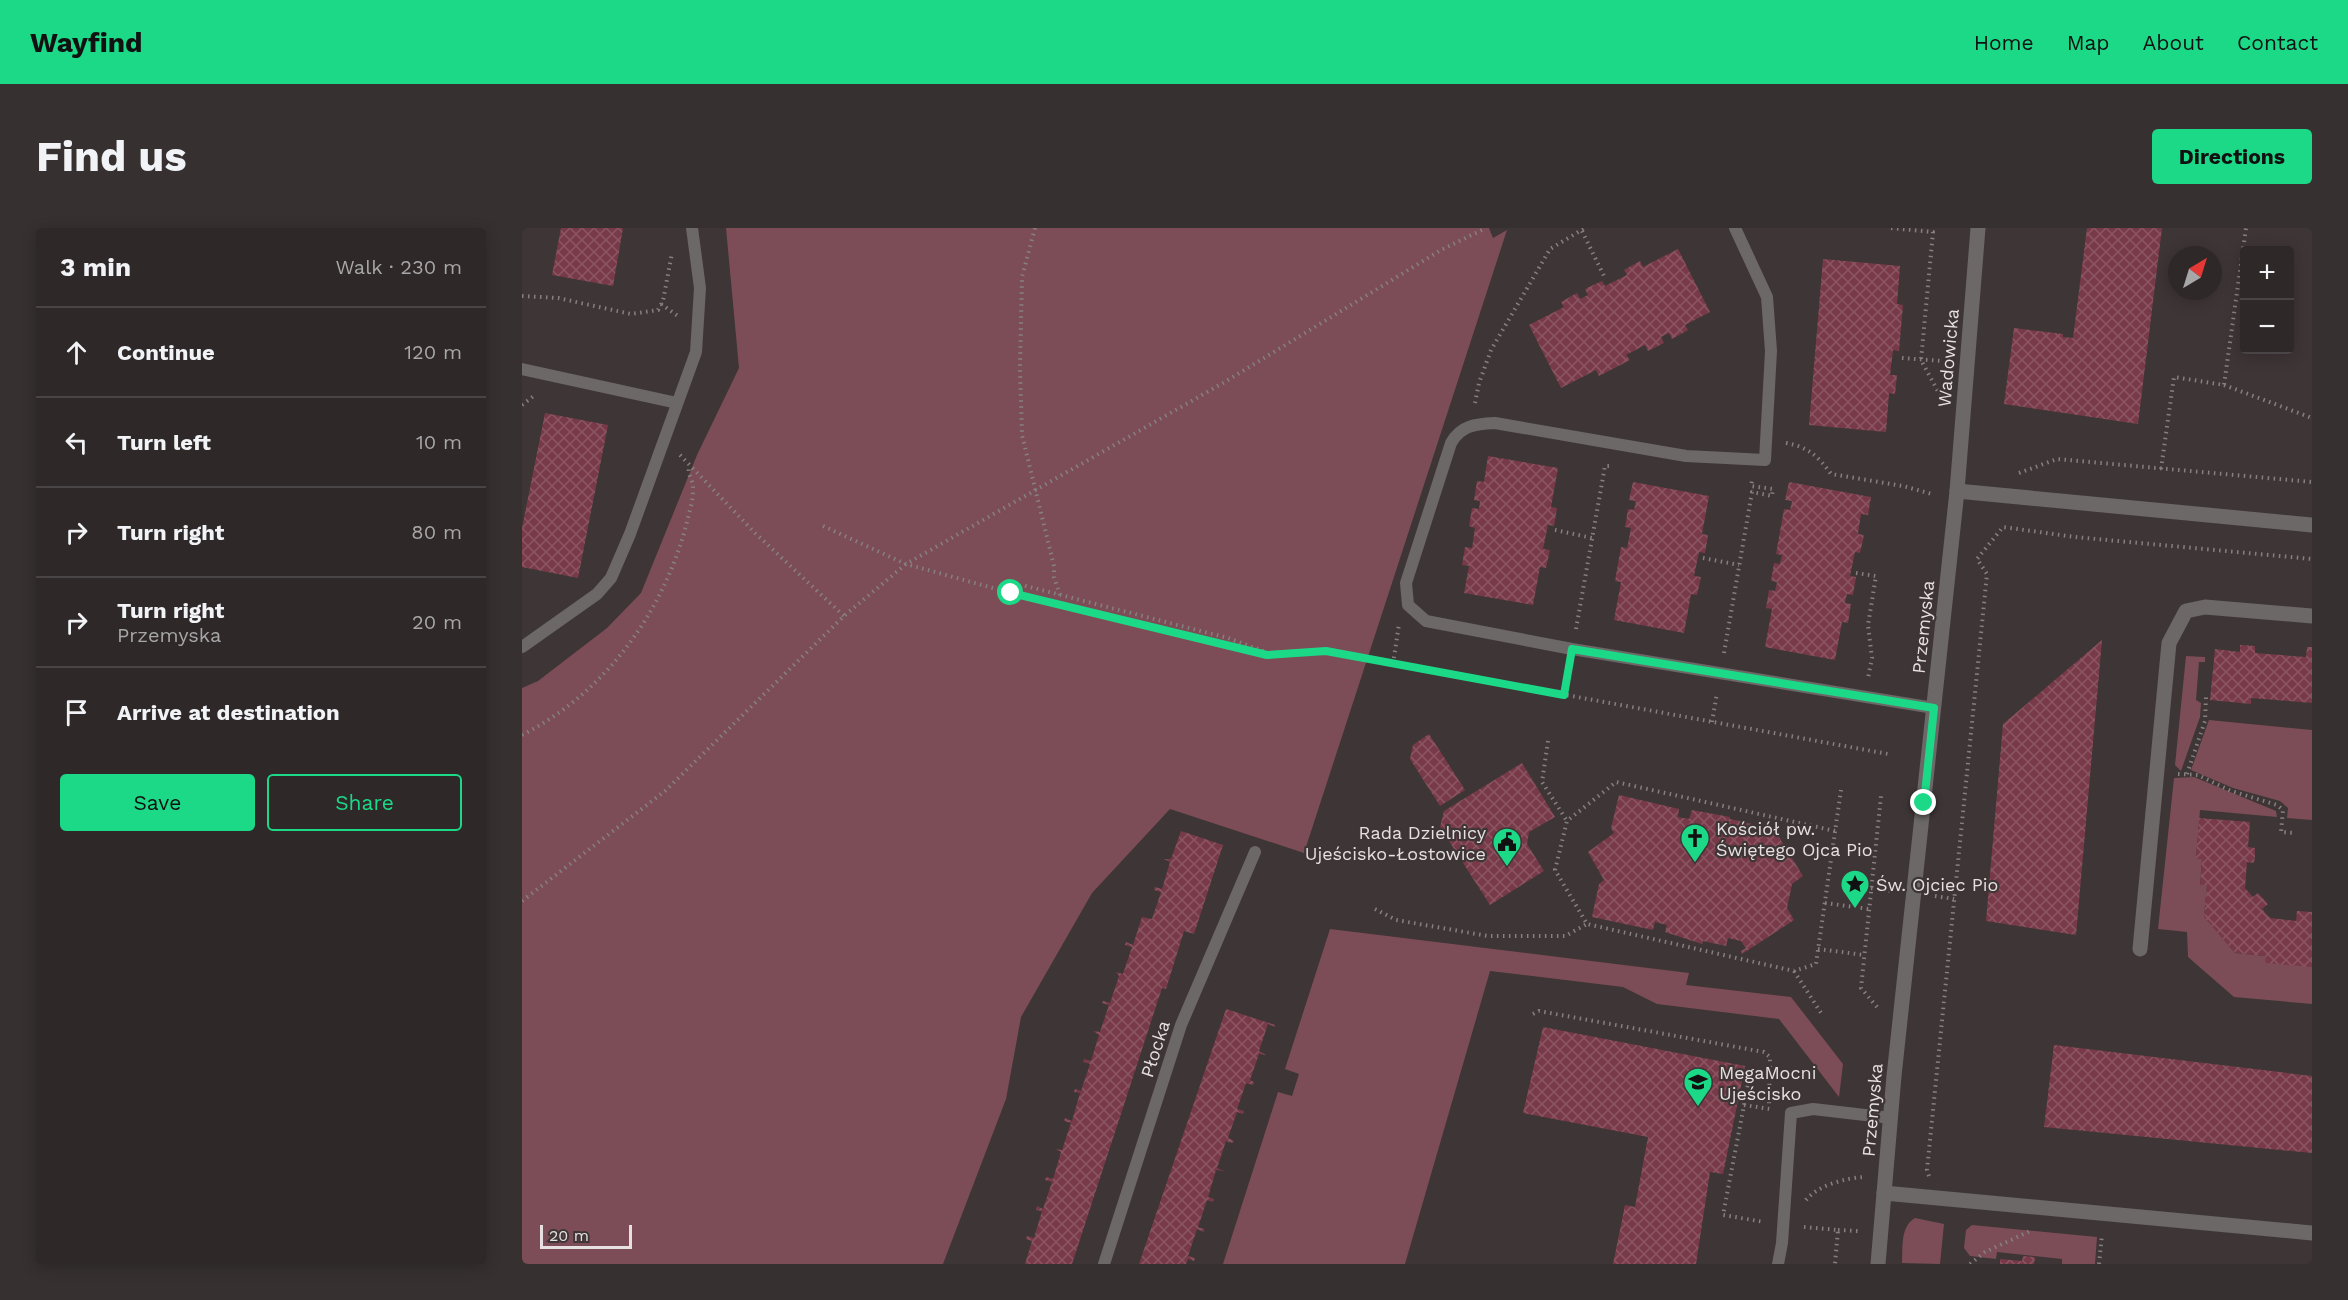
<!DOCTYPE html>
<html lang="en">
<head>
<meta charset="utf-8">
<style>
	body { margin:0; font-family:"Work Sans",sans-serif; background:#363030; color:#f1f3f6 }
	.controls { position:absolute; right:18px; top:18px; display:grid; overflow:hidden; border-radius:6px; box-shadow:0 3px 15px #0003 }
	.controls button { width:54px; height:54px; display:grid; place-items:center; padding:0; border:0; border-bottom:2px solid #494445; background:#2e2828; color:#f1f3f6; font:30px sans-serif }
	.compass { position:absolute; left:1646px; top:18px; width:54px; height:54px; border-radius:50%; background:#2e2828; box-shadow:0 3px 15px #0003; rotate:38deg }
	.scale { position:absolute; left:18px; bottom:15px; width:92px; box-sizing:border-box; padding-left:6px; border:3px solid #e6e0e1; border-top:0; font-size:16px; line-height:21px; white-space:nowrap; color:#e6e0e1; -webkit-text-stroke:4px #3e3536; paint-order:stroke }
	.stop { position:absolute; width:18px; height:18px; margin:-14px; border:4px solid #1cd988; border-radius:50%; background:#fff }
	.stop.end { background:#1cd988; border-color:#fff; box-shadow:0 2px 6px #0008 }
	.list { margin:0; padding:0; list-style:none }
	h2 { display:flex; justify-content:space-between; align-items:center; height:78px; margin:0; padding:0 24px; font-size:26px }
	h2 small { font-size:20px; font-weight:400; color:#a7a6a8 }
	.list li { display:grid; grid-template-columns:39px 1fr auto; gap:18px; align-items:center; box-sizing:border-box; height:90px; padding:0 24px; border-top:2px solid #494445 }
	.list b { display:block; font-size:22px; white-space:nowrap }
	.list p { margin:0; font-size:20px; white-space:nowrap; color:#a7a6a8 }
	.list em { font-size:20px; font-style:normal; color:#a7a6a8 }
	.actions { display:flex; gap:12px; padding:18px 24px }
	.actions a { flex:1; padding:14px 0; border:2px solid #1cd988; border-radius:6px; text-align:center; font-size:21px; color:#1cd988 }
	.actions .main { background:#1cd988; color:#111 }
	.icon { flex:none; width:33px; height:33px; fill:none; stroke:currentColor; stroke-width:2; stroke-linecap:round; stroke-linejoin:round }
	.map { position:relative; flex:none; width:1790px; height:1036px; overflow:hidden; border-radius:6px }
	header { display:flex; align-items:center; gap:36px; box-sizing:border-box; height:84px; padding:0 30px; background:#1cd988; color:#111 }
	header strong { font-size:28px }
	nav { display:flex; gap:33px; margin-inline-start:auto; font-size:21px }
	.intro { display:flex; align-items:center; justify-content:space-between; box-sizing:border-box; height:144px; padding:0 36px }
	h1 { margin:0; font-size:42px }
	.button { padding:15px 27px; border-radius:6px; background:#1cd988; color:#111; font-size:21px; font-weight:700 }
	main { display:flex; gap:36px; padding:0 36px }
	aside { flex:1; background:#2e2828; border-radius:6px; box-shadow:0 3px 15px #0003 }
	.map>svg:first-child { display:block }
</style>
</head>
<body>
<header>
<strong>Wayfind</strong>
<nav><a>Home</a><a>Map</a><a>About</a><a>Contact</a></nav>
</header>
<div class="intro"><h1>Find us</h1><a class="button">Directions</a></div>
<main>
<aside>
<h2>3 min<small>Walk · 230 m</small></h2>
<ul class="list">
<li><svg class="icon" aria-label="ahead" viewBox="0 0 24 24"><path d="M12 20V5M6 11l6-6 6 6"/></svg><div><b>Continue</b></div><em>120 m</em></li>
<li><svg class="icon" aria-label="left" viewBox="0 0 24 24"><path d="M17 20v-9H6M10 6l-5 5 5 5"/></svg><div><b>Turn left</b></div><em>10 m</em></li>
<li><svg class="icon" aria-label="right" viewBox="0 0 24 24"><path d="M7 20v-9h11M14 6l5 5-5 5"/></svg><div><b>Turn right</b></div><em>80 m</em></li>
<li><svg class="icon" aria-label="right" viewBox="0 0 24 24"><path d="M7 20v-9h11M14 6l5 5-5 5"/></svg><div><b>Turn right</b><p>Przemyska</p></div><em>20 m</em></li>
<li><svg class="icon" aria-label="arrive" viewBox="0 0 24 24"><path d="M6 21V4h12l-3 4 3 4H6"/></svg><div><b>Arrive at destination</b></div></li>
</ul>
<div class="actions"><a class="main">Save</a><a>Share</a></div>
</aside>
<div class="map">
<svg width="1790" height="1036" viewBox="0 0 1790 1036">
	<defs>
		<pattern id="building-cross-hatch" width="8" height="8" patternUnits="userSpaceOnUse" patternTransform="scale(1.5)"><rect width="8" height="8" fill="#783a48"/><path d="M0 0l8 8M0 8l8-8" fill="none" stroke="#8b5662"/></pattern>
	</defs>
	<rect width="100%" height="100%" fill="#3e3536"/>
	<!-- green -->
	<g fill="#7c4d56">
		<path d="M204,0H967L971,10L985,2L782,625L648,581L570,665L499,789L484,871L421,1036H0V460L16,453L85,400L119,365L175,227L217,140Z"/>
		<path d="M1664,428L1683,429V434H1677L1674,472L1679,475L1678,489L1659,543L1653,537Z"/>
		<path d="M1687,492L1790,502V592L1765,590L1766,580L1758,573L1711,560L1669,542Z"/>
		<path d="M1672,549L1754,583L1755,589L1678,582L1674,630L1680,631L1678,656L1685,657L1682,688L1713,725L1744,728L1790,739V776L1712,769L1666,729L1665,704L1636,701L1652,550Z"/>
		<path d="M808,701L1167,745L1164,757L1269,769L1321,836L1317,869L1257,791L1135,776L1101,759L968,743L883,1036H701L756,864L770,868L777,846L763,841Z"/>
		<path d="M1393,990L1422,996L1418,1036L1380,1035C1381,1019 1378,999 1393,990Z"/>
		<path d="M1450,997L1575,1009L1573,1036H1540V1031L1475,1024L1474,1031L1448,1028L1442,1020L1444,1002Z"/>
	</g>
	<!-- building -->
	<g fill="url(#building-cross-hatch)">
		<path d="M39,0H101L91,58L30,47Z"/>
		<path d="M1565,0H1640L1616,196L1482,176L1492,100L1541,106V109L1551,110Z"/>
		<path d="M1156,21L1188,84L1163,97L1166,102L1150,111L1147,105L1139,109L1142,115L1126,123L1123,117L1104,127L1108,132L1077,148L1074,142L1039,160L1007,97L1042,79L1039,74L1055,65L1058,71L1066,67L1063,61L1080,53L1083,58L1105,47L1102,42L1118,33L1121,39Z"/>
		<path d="M1301,31L1378,38L1375,76L1381,77L1377,123L1371,122L1368,147H1375L1373,166L1367,165L1364,204L1287,197Z"/>
		<path d="M23,185L86,197L56,350L0,339V300Z"/>
		<path d="M966,228L1036,240L1029,279L1035,280L1032,298L1026,297L1021,321L1028,322L1024,340L1018,339L1011,377L942,365L947,338L940,337L943,319L950,320L953,300L947,298L950,280L957,281L958,273L952,272L955,253L962,254Z"/>
		<path d="M1111,254L1187,268L1180,306L1186,307L1183,325L1177,324L1172,348L1179,349L1175,367L1169,366L1162,405L1092,392L1099,354L1093,353L1099,319L1105,320L1109,300L1103,299L1106,281L1112,282L1114,273L1107,272Z"/>
		<path d="M1267,254L1349,269L1346,287L1339,286L1336,306L1342,307L1338,325L1333,324L1328,348L1334,349L1331,367L1325,366L1323,375L1329,376L1326,395L1320,394L1313,432L1243,419L1250,381L1244,380L1247,362L1253,363L1255,354L1249,353L1252,335L1258,336L1260,327L1254,326L1262,281L1268,282L1270,273L1263,272Z"/>
		<path d="M1580,412L1554,707L1464,693L1481,496Z"/>
		<path d="M1718,417L1733,418V425L1784,429L1785,419H1790V475L1729,470V476L1688,472L1693,421L1718,424Z"/>
		<path d="M907,506L943,562L918,578L888,531L891,517Z"/>
		<path d="M1000,535L1033,589L1007,604L1005,616L1022,643L968,677L918,599L922,583Z"/>
		<path d="M1097,567L1157,581L1156,589L1167,591L1170,582L1208,589V591L1230,596L1229,605L1242,608L1250,602L1246,598L1249,596L1281,648L1270,656L1265,680L1272,692L1220,726L1219,723L1224,720L1219,713L1206,710L1204,718L1181,713L1180,716L1143,704L1145,697L1133,694L1131,702L1070,689L1077,656L1082,652L1066,624L1092,605L1089,600Z"/>
		<path d="M1677,590L1728,594L1726,619L1733,620V628L1732,635L1725,634L1723,660L1731,669L1736,665L1746,676L1740,681L1748,690L1774,693L1775,683L1790,684V739L1743,735L1744,728L1713,725L1682,689L1685,657H1678L1680,631L1674,630Z"/>
		<path d="M659,603L701,617L672,706L662,703L644,761L640,760L550,1036H503L510,1013L504,1011L505,1008L512,1010L520,983L514,982L515,978L521,981L530,954L523,952L524,949L531,951L539,924L533,921L540,922L549,895L542,893L543,890L550,893L558,865L552,864L553,861L559,863L568,836L561,834L562,831L569,833L577,807L571,803L578,804L587,777L580,775L581,773L588,775L597,748L594,744L601,746L610,719L603,717L604,714L611,717L620,689L630,691L639,664L632,662L633,659L640,661L648,634L642,631H649Z"/>
		<path d="M704,781L753,797V799L746,796L737,823L744,827L737,826L728,852L732,854L731,857L724,855L715,881L722,883L721,886L715,884L706,910L712,913L710,915L704,913L695,940L702,943L694,942L686,969L692,971L691,974L685,972L676,999L682,1001V1004L675,1001L666,1028L673,1030L672,1033L666,1031L664,1036H617Z"/>
		<path d="M1021,799L1223,838L1201,946L1188,944L1174,1036H1091L1103,977L1113,979L1126,909L1001,885Z"/>
		<path d="M1532,817L1790,848V925L1522,899Z"/>
		<path d="M1501,1028L1513,1029L1512,1036H1478V1031L1500,1033Z"/>
	</g>
	<g fill="none" stroke-linecap="round" stroke-linejoin="round">
		<!-- path -->
		<g stroke="#878081" stroke-width="4" stroke-dasharray="1.5 4.5" stroke-linecap="butt">
			<path d="M513,0L500,49L498,140L500,207L532,338V349L538,367"/>
			<path d="M1369,0L1411,4L1399,132L1418,167"/>
			<path d="M1060,3L1082,48"/>
			<path d="M0,68L36,70L109,86L136,82L141,73L150,25"/>
			<path d="M139,76L156,88"/>
			<path d="M1380,130L1420,133"/>
			<path d="M1702,157L1790,190"/>
			<path d="M953,175L957,155L969,122L1028,21L1063,0"/>
			<path d="M0,177L13,167"/>
			<path d="M1264,215C1286,219 1296,228 1309,246L1381,258L1410,266"/>
			<path d="M158,227L233,305L322,388"/>
			<path d="M1639,241L1652,149L1702,157L1724,0"/>
			<path d="M1497,245L1535,231L1790,254"/>
			<path d="M301,298L384,336L489,365L745,427L804,423L1366,526"/>
			<path d="M1033,302L1070,310"/>
			<path d="M1181,330L1217,337"/>
			<path d="M1334,345L1354,348L1346,397L1350,430L1346,450"/>
			<path d="M480,363L500,357L706,410L749,426"/>
			<path d="M1054,401L1083,238H1087"/>
			<path d="M1202,425L1230,264L1250,268L1251,261L1229,258L1230,253"/>
			<path d="M871,436L877,396"/>
			<path d="M1042,467L1047,441"/>
			<path d="M1190,494L1195,465"/>
			<path d="M0,507C83,465 142,384 165,294C167,285 171,273 171,263C172,252 165,248 167,238"/>
			<path d="M1026,513L1020,554L1045,593"/>
			<path d="M1656,546L1676,547L1709,563L1755,577L1761,582L1759,604L1773,605"/>
			<path d="M1665,546L1683,493L1684,469"/>
			<path d="M1313,603L1094,554L1045,593L1033,642L1065,696L1272,743L1294,736L1319,562"/>
			<path d="M1349,660L1369,663"/>
			<path d="M1413,668L1432,671"/>
			<path d="M0,673L143,563L322,388L384,336L701,155L919,22L964,0"/>
			<path d="M1303,675L1347,681"/>
			<path d="M853,681L874,692L966,708H1043L1065,696"/>
			<path d="M1296,721L1342,727"/>
			<path d="M1272,743L1301,788"/>
			<path d="M1355,779L1339,760L1359,568"/>
			<path d="M1011,786L1017,783L1242,824L1248,829L1247,879"/>
			<path d="M1228,846L1201,987L1242,994"/>
			<path d="M1222,877L1248,881"/>
			<path d="M1407,948L1405,942L1465,346L1455,331L1481,299L1553,309L1790,331"/>
			<path d="M1284,972C1296,957 1324,950 1343,949"/>
			<path d="M1282,999L1316,1002L1313,1036"/>
			<path d="M1316,1002L1336,1003"/>
			<path d="M1448,1036L1463,1024L1508,1003"/>
			<path d="M1577,1036L1580,1007"/>
		</g>
		<!-- service -->
		<g stroke="#6c6868" stroke-width="12">
			<path d="M1213,0L1245,69L1249,123L1243,232L1164,228L973,195C954,196 939,197 929,215L884,355L886,377L904,393L1050,421L1412,480"/>
			<path d="M0,141L155,175"/>
			<path d="M0,419L75,366L89,350L108,306L174,124L178,60L170,0"/>
			<path d="M582,1036L659,797L733,624"/>
			<path d="M1256,1036L1260,1015L1269,885L1291,881L1369,890"/>
		</g>
		<!-- minor -->
		<g stroke="#6c6868" stroke-width="15">
			<path d="M1435,263L1790,297"/>
			<path d="M1618,721L1647,415L1664,383L1683,379L1790,388"/>
			<path d="M1362,965L1790,1005"/>
			<path d="M1356,1036L1372,848L1435,263L1456,0"/>
		</g>
	</g>
	<g fill="none" stroke-linecap="round" stroke-linejoin="round">
		<!-- route -->
		<path stroke="#1cd988" stroke-width="8" d="M489,365L745,427L804,423L1042,467L1050,421L1412,480L1402,575"/>
	</g>
	<!-- icons -->
	<defs>
		<g id="church-pin" transform="scale(1.5)"><path d="M0 17L-7.5 6A9.5 9.5 0 1 1 7.5 6Z" fill="#1cd988" stroke="#3e3536"/><path d="M-1.2-6h2.4v3.5h3.3v2.4h-3.3V6h-2.4V-.1h-3.3v-2.4h3.3Z" fill="#111"/></g>
		<g id="civic-pin" transform="scale(1.5)"><path d="M0 17L-7.5 6A9.5 9.5 0 1 1 7.5 6Z" fill="#1cd988" stroke="#3e3536"/><path d="M-.6-6.5H3V-4.5H.6V-3L4-1V1h2V6H-6V1h2V-1L-.6-3ZM-1.2 2.5V6h2.4V2.5Z" fill="#111"/></g>
		<g id="sight-pin" transform="scale(1.5)"><path d="M0 17L-7.5 6A9.5 9.5 0 1 1 7.5 6Z" fill="#1cd988" stroke="#3e3536"/><path d="M0-6L1.8-2.2L6-1.7L2.9 1.2L3.7 5.4L0 3.3L-3.7 5.4L-2.9 1.2L-6-1.7L-1.8-2.2Z" fill="#111"/></g>
		<g id="school-pin" transform="scale(1.5)"><path d="M0 17L-7.5 6A9.5 9.5 0 1 1 7.5 6Z" fill="#1cd988" stroke="#3e3536"/><path d="M0-5L7-2L0 1L-7-2ZM-4 1L0 2.5L4 1V4Q0 6-4 4Z" fill="#111"/></g>
	</defs>
	<g fill-rule="evenodd">
		<use href="#church-pin" x="1173" y="610"/>
		<use href="#civic-pin" x="985" y="614"/>
		<use href="#sight-pin" x="1333" y="656"/>
		<use href="#school-pin" x="1176" y="854"/>
	</g>
	<g text-anchor="middle" dominant-baseline="central" stroke-width="4.5" stroke-linejoin="round" paint-order="stroke">
		<!-- street labels -->
		<g font-size="18" fill="#e6e0e1" stroke="#3e3536">
			<text transform="translate(1426 130) rotate(-85)">Wadowicka</text>
			<text transform="translate(1401 399) rotate(-84)">Przemyska</text>
			<text transform="translate(633 821) rotate(-72)">Płocka</text>
			<text transform="translate(1350 882) rotate(-85)">Przemyska</text>
		</g>
		<!-- poi labels -->
		<g font-size="18" fill="#e6e0e1" stroke="#3e3536" text-anchor="start">
			<text x="1194" y="600">Kościół pw.<tspan x="1194" dy="21">Świętego Ojca Pio</tspan></text>
			<text x="964" y="604" text-anchor="end">Rada Dzielnicy<tspan x="964" dy="21">Ujeścisko-Łostowice</tspan></text>
			<text x="1354" y="656">Św. Ojciec Pio</text>
			<text x="1197" y="844">MegaMocni<tspan x="1197" dy="21">Ujeścisko</tspan></text>
		</g>
	</g>
</svg>
<div class="controls">
<button>+</button>
<button>−</button>
</div>
<svg class="compass" viewBox="-18 -18 36 36"><path d="M0-13l5 13h-10z" fill="#e53935"/><path d="M0 13l5-13h-10z" fill="#a7a6a8"/></svg>
<div class="scale">20 m</div>
<div class="stop" style="left:489px;top:365px"></div>
<div class="stop end" style="left:1402px;top:575px"></div>
</div>
</main>
</body>
</html>
